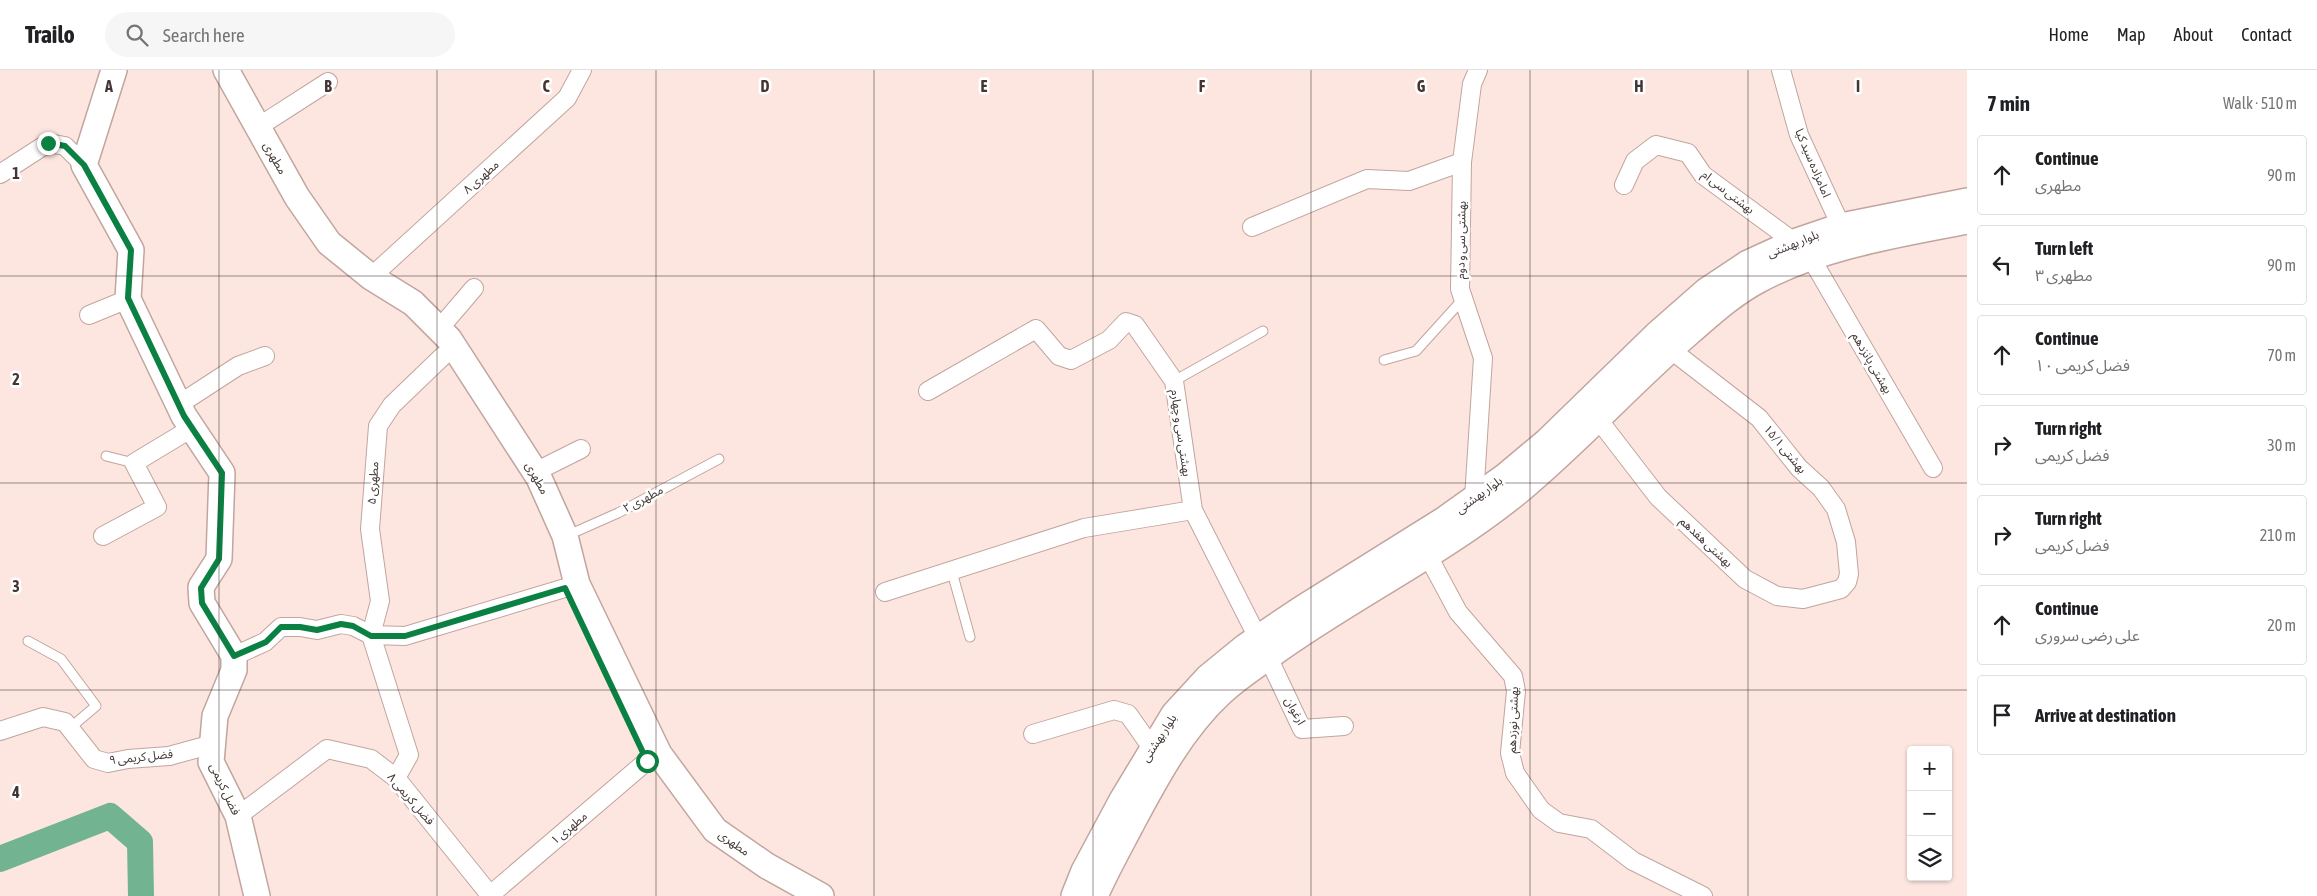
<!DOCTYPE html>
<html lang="en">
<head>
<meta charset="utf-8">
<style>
	body { margin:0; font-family:"Asap Condensed","Noto Sans Arabic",sans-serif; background:#f6f6f6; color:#202124 }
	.controls { position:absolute; right:15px; bottom:15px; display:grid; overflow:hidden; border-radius:5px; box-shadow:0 1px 4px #0004 }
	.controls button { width:45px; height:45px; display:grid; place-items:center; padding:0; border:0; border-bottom:1px solid #e0e0e0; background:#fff; color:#202124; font:25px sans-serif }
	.stop { position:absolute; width:15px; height:15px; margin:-11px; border:4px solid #0b8043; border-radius:50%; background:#fff }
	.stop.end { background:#0b8043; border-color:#fff; box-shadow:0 1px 5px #0008 }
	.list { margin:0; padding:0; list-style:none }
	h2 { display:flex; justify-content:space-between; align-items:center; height:65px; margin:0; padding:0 20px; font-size:21px }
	h2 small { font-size:16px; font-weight:400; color:#757577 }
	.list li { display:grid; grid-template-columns:32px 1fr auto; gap:15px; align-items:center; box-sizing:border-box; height:80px; margin:0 10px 10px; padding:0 10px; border:1px solid #e0e0e0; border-radius:5px }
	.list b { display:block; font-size:19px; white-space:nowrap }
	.list p { margin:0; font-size:16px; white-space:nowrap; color:#757577 }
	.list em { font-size:16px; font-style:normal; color:#757577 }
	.icon { flex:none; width:28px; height:28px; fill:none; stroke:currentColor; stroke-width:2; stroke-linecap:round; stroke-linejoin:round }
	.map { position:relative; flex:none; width:1967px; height:826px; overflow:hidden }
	header { display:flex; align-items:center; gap:30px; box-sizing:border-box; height:70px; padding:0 25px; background:#fff; border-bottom:1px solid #e0e0e0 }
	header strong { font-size:24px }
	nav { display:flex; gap:28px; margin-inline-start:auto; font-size:18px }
	.search { width:350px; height:45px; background:#f6f6f6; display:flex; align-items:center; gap:12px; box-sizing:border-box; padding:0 18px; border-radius:28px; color:#757577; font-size:19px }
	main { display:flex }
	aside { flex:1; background:#fff }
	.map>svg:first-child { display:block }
</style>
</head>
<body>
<header>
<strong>Trailo</strong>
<div class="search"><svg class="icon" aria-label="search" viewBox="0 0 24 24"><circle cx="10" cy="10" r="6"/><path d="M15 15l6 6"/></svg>Search here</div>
<nav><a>Home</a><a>Map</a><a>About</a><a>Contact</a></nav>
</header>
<main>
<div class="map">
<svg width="1967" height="826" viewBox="0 0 1967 826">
	<rect width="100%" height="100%" fill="#fee6e0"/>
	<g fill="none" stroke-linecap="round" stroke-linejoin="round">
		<!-- river -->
		<path stroke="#72b491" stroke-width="26" d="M0,789L110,746L140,772L141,826"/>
		<!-- lane casing -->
		<g stroke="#c1a59e" stroke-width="11">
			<g id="lane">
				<path d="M1384,290L1416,281L1463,229"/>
				<path d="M1174,311L1263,261"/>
				<path d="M106,386L134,393"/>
				<path d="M566,466L618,443L719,389"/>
				<path d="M952,502L970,567"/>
				<path d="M28,571L61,589L96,636L70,658"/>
			</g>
		</g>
		<!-- street casing -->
		<g stroke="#c1a59e" stroke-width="20">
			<g id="street">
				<path d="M1781,0L1799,65L1841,156"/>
				<path d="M258,57L328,12"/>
				<path d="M0,104L48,73L65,76L84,95"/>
				<path d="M1624,115L1635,91L1656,75L1688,83L1703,105L1794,172"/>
				<path d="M1252,157L1367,109L1409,111L1462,92"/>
				<path d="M1811,188L1933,398"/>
				<path d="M371,207L567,28L582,0"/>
				<path d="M89,245L128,229"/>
				<path d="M439,259L474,218"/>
				<path d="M928,321L1036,259L1059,286L1071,290L1109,270L1126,252L1135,255L1174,311L1193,440L1258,568"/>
				<path d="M178,335L238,296L265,286"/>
				<path d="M1598,349L1658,427L1745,509L1777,526L1803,529L1841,519L1847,512L1849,504L1846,472L1836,439L1821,418L1799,398L1759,348L1670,279"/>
				<path d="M535,402L581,379"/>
				<path d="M1474,428L1483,288L1460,219L1462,92L1472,14L1478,0"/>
				<path d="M103,466L157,437L134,393L192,358"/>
				<path d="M1427,484L1458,542L1513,606L1516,621L1510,683L1515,703L1541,740L1559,753L1591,759L1633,791L1703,826"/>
				<path d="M885,522L1084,458L1193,440"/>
				<path d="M371,565L380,531L370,459L378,356L392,335L443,286"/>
				<path d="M371,565L409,685L396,708"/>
				<path d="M234,586L265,572L281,557H300L317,560L341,554L353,556L371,565L405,566L565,518"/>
				<path d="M1268,587L1302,659L1344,656"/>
				<path d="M0,661L43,647L65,652L94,689L108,693L128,689L169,686L213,674"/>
				<path d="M1033,664L1114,640L1128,644L1152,678"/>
				<path d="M238,746L327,679L371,689L396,708L490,825"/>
				<path d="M489,826L647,691"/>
			</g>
		</g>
		<!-- secondary casing -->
		<g stroke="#c1a59e" stroke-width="28">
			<g id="secondary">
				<path d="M114,0L84,95L131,180L128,229L184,346L222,403L219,489L201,517L202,533L234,586V600L215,646L211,692L238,746L257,826"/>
				<path d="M226,0L297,127L329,173L371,207L413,233L449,269L539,408L565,466L577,514L659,684L715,760L767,796L821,826"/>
				<path d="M1074,826L1084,801L1122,730L1174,644L1208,607L1246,576L1301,539L1445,449L1504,407L1547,371L1657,264L1706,221L1748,193L1794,172L1841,156L1967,131"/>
				<path d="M1095,826C1106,801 1119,778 1131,755C1156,708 1182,659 1221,623C1236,609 1254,597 1271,585C1351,527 1442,484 1519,421C1579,371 1631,313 1690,262C1712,243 1734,223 1759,210C1822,176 1897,165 1967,151"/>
			</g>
		</g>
		<!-- lane -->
		<use href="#lane" stroke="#fff" stroke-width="9"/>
		<!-- street -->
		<use href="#street" stroke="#fff" stroke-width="18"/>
		<!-- secondary -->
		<use href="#secondary" stroke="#fff" stroke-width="25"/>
	</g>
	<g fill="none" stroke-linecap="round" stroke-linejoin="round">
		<!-- route -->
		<path stroke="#0b8043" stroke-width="6" d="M48,73L65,76L84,95L131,180L128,228L184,346L222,403L219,489L201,518L202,533L234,586L266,572L281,557H300L317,560L341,554L353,556L371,566H405L565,518L647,691"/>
	</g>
	<!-- grid -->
	<path fill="none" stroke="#413633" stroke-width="1" stroke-opacity="0.55" d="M219,0V826M437,0V826M656,0V826M874,0V826M1093,0V826M1311,0V826M1530,0V826M1748,0V826M0,206H1967M0,413H1967M0,620H1967"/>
	<g text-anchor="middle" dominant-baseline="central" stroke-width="5" stroke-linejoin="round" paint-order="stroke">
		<!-- street labels -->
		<g font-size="12" fill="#413633" stroke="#fff">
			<text transform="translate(275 88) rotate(61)">مطهری</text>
			<text transform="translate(1813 93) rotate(67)">امامزاده سید کیا</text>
			<text transform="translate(481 107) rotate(-42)">مطهری ۸</text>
			<text transform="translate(1728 122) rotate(38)">بهشتی سی ام</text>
			<text transform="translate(1461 170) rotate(-89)">بهشتی سی و دوم</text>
			<text transform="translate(1793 174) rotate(-22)">بلوار بهشتی</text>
			<text transform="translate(1872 293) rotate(60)">بهشتی پانزدهم</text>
			<text transform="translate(1181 363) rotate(82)">بهشتی سی و چهارم</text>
			<text transform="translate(1785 379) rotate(50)">۱۵/۱ بهشتی</text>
			<text transform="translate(537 408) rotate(61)">مطهری</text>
			<text transform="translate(373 413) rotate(-86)">مطهری ۵</text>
			<text transform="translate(1479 425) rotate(-36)">بلوار بهشتی</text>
			<text transform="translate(643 429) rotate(-28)">مطهری ۲</text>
			<text transform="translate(1706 472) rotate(43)">بهشتی هفدهم</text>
			<text transform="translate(1295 641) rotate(61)">ارغوان</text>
			<text transform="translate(1513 650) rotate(-88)">بهشتی نوزدهم</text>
			<text transform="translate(1159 668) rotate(-57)">بلوار بهشتی</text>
			<text transform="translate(141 687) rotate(-6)">فضل کریمی ۹</text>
			<text transform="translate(225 719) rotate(65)">فضل کریمی</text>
			<text transform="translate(411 729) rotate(49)">فضل کریمی ۸</text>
			<text transform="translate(569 758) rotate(-40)">مطهری ۱</text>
			<text transform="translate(734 773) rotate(35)">مطهری</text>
		</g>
	</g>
	<g font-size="16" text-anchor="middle" font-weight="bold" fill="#413633" stroke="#fff" stroke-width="5" stroke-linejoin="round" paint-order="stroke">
		<text x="109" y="22">A</text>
		<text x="328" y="22">B</text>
		<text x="546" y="22">C</text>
		<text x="765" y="22">D</text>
		<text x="984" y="22">E</text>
		<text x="1202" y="22">F</text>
		<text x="1421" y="22">G</text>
		<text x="1639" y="22">H</text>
		<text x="1858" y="22">I</text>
		<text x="16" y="109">1</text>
		<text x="16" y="315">2</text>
		<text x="16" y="522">3</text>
		<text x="16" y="728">4</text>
	</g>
</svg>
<div class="controls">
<button>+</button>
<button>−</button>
<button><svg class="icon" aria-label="layers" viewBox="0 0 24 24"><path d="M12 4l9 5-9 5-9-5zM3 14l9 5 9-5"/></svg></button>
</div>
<div class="stop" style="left:647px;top:691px"></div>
<div class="stop end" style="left:48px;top:73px"></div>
</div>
<aside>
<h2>7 min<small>Walk · 510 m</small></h2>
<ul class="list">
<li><svg class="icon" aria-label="ahead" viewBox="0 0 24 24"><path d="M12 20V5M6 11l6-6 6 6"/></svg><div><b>Continue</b><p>مطهری</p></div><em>90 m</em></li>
<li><svg class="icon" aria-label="left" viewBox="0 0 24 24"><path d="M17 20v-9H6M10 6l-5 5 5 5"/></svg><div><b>Turn left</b><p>مطهری ۳</p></div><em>90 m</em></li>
<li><svg class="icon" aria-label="ahead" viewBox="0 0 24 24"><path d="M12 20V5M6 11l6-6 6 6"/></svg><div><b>Continue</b><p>فضل کریمی ۱۰</p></div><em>70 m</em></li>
<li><svg class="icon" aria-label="right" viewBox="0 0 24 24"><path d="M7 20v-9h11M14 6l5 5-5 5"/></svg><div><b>Turn right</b><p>فضل کریمی</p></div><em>30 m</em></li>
<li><svg class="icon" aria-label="right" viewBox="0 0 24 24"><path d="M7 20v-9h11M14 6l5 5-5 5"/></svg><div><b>Turn right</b><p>فضل کریمی</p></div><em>210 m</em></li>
<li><svg class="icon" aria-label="ahead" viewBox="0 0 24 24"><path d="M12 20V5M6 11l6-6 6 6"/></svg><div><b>Continue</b><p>علی رضی سروری</p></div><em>20 m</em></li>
<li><svg class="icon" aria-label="arrive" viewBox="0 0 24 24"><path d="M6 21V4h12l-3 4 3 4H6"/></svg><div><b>Arrive at destination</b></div></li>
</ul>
</aside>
</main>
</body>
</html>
